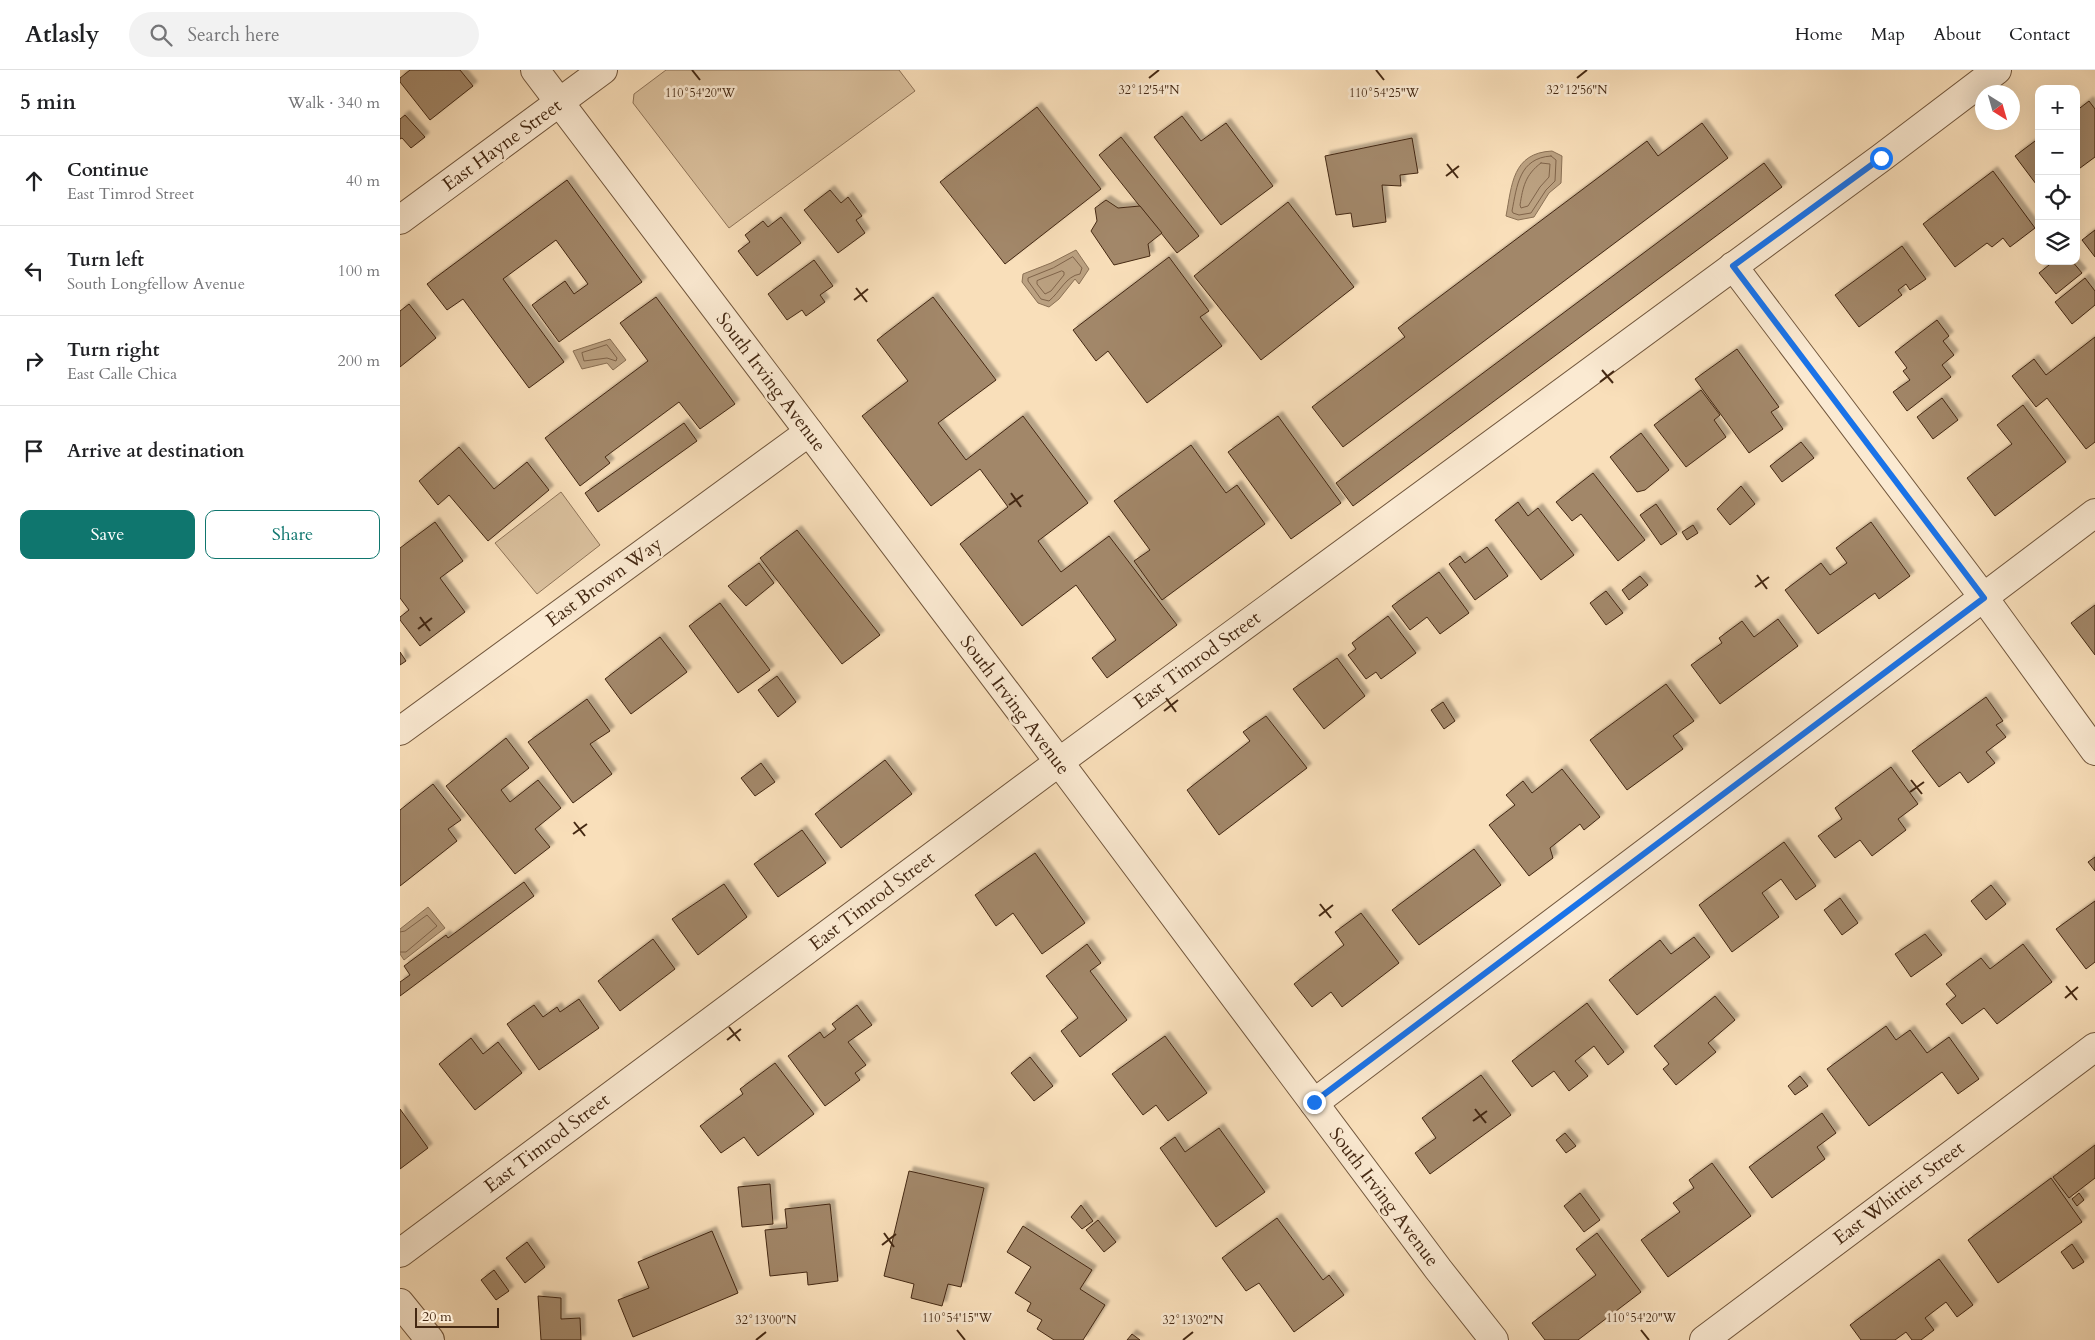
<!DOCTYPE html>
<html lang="en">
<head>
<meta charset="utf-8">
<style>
	body { margin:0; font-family:Cardo,serif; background:#f2f2f2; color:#202124 }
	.controls { position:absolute; right:15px; top:15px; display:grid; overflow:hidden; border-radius:10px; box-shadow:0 5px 20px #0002 }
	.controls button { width:45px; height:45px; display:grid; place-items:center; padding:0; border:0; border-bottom:1px solid #e0e0e0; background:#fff; color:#202124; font:25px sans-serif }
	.compass { position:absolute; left:1575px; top:15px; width:45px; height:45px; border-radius:50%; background:#fff; box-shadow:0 5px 20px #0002; rotate:143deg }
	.scale { position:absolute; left:15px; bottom:12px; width:84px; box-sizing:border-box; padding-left:5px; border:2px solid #442812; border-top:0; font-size:14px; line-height:18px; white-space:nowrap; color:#442812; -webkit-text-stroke:4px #fbead2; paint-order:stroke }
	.stop { position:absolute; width:15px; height:15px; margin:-11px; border:4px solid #1a73e8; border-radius:50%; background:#fff }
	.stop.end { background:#1a73e8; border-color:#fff; box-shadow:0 1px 5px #0008 }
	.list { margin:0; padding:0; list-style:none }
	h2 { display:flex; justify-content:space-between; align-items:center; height:65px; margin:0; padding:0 20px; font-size:21px }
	h2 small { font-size:16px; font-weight:400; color:#757577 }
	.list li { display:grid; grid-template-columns:32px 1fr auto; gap:15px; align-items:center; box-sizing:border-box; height:90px; padding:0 20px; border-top:1px solid #e0e0e0 }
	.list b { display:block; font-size:19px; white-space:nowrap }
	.list p { margin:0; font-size:16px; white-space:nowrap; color:#757577 }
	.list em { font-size:16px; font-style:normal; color:#757577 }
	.actions { display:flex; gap:10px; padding:15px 20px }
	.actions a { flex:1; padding:11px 0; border:1px solid #0f766e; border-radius:10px; text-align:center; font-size:18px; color:#0f766e }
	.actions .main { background:#0f766e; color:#fff }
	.icon { flex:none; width:28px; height:28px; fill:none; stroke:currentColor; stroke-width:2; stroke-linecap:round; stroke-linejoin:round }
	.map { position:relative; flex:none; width:1695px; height:1270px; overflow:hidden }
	header { display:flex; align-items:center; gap:30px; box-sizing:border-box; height:70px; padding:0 25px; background:#fff; border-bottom:1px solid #e0e0e0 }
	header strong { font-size:24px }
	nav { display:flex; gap:28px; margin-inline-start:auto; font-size:18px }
	.search { width:350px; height:45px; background:#f2f2f2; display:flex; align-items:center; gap:12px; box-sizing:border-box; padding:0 18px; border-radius:28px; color:#757577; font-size:19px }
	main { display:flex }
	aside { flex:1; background:#fff }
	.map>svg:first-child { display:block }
</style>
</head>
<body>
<header>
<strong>Atlasly</strong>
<div class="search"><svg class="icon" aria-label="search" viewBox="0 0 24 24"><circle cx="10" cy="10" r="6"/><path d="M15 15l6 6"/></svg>Search here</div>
<nav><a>Home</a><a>Map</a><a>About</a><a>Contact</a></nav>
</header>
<main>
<aside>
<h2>5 min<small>Walk · 340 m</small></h2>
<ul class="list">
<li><svg class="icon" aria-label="ahead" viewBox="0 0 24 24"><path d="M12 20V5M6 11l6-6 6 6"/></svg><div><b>Continue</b><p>East Timrod Street</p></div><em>40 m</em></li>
<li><svg class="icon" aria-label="left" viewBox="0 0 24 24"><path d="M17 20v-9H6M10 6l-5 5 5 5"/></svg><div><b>Turn left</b><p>South Longfellow Avenue</p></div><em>100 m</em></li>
<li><svg class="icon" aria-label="right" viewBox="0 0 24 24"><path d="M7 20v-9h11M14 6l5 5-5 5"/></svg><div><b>Turn right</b><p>East Calle Chica</p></div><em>200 m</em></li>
<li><svg class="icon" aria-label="arrive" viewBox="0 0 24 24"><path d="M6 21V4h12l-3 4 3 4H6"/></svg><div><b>Arrive at destination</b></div></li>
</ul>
<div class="actions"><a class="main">Save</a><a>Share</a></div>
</aside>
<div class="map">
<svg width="1695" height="1270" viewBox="0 0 1695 1270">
	<defs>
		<filter id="shadow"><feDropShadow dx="4.5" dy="-4.5" stdDeviation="1" flood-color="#0004"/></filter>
	</defs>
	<rect width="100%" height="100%" fill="#f9dfba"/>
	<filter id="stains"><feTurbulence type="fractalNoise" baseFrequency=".004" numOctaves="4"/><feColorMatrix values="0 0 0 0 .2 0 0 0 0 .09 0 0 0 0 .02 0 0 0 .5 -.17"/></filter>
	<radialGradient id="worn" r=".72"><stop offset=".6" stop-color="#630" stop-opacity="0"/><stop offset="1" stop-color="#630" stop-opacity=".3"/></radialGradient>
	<!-- green -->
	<g fill="#dac09d" stroke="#8f7458">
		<path d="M266,0H499L515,21L329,158L233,33L234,24Z"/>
		<path d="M161,422L200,475L137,524L95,473Z"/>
	</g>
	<!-- water -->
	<g fill="#bba181" stroke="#8b7155">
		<path d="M1152,81L1162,86L1161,113L1149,123L1134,147L1118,150L1106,146C1112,115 1112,83 1152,81Z"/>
		<path d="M676,180L689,199L679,214L675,209L659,229L649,237L638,233L622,212L623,204L651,193Z"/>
		<path d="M210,269L226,290L213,300L207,293L182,299L173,281Z"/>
		<path d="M28,837L45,858L4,890L0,884V859Z"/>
	</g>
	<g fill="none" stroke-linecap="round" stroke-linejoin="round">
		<!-- shore -->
		<g stroke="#80644a" stroke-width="1">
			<path d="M1151,86L1156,90L1155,111L1146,120L1131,143L1119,145L1113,143L1112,141C1117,116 1119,88 1151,86Z"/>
			<path d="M1141,93L1150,94L1149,107L1140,117L1128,136L1121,138L1120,135C1123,117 1125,105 1141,93Z"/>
			<path d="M673,187L682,198L680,204C666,206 660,222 649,231L641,229L628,211V208L653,198Z"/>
			<path d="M662,201L664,202V205L651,221L645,224L637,214V211Z"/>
			<path d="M207,275L217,288L216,291L207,288L184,291L182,283Z"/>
			<path d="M0,862L5,861L27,845L37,856L6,882H0"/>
		</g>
	</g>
	<!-- building -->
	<g fill="#a28769" stroke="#442812" filter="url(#shadow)">
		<path d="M10,0H60L73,16L30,50L0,12V8Z"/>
		<path d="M1689,31L1695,39V87L1676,101V41Z"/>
		<path d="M637,37L701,119L605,194L540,112Z"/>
		<path d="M5,45L25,67L11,78L2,68L0,69V49Z"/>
		<path d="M782,46L801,71L826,53L873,116L821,155L754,67Z"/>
		<path d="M1302,53L1328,88L943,377L912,337L1005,267L998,258L1247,71L1258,86Z"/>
		<path d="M721,67L799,166L777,183L699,85Z"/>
		<path d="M1012,68L1018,103L1000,105L1001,116L982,115L986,152L953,157L951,143L936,145L925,86Z"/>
		<path d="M1639,68V118L1615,86Z"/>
		<path d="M1364,93L1382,117L953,436L936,413Z"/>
		<path d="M1593,101L1635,158L1610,177L1603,168L1592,177L1587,173L1555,197L1523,154Z"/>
		<path d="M167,110L242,212L159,272L132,235L165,211L174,224L188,214L156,170L103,209L164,292L129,318L63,229L47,240L27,214Z"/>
		<path d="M430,120L441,133L448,127L462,146L456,150L465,163L438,183L404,140Z"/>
		<path d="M706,130L718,138L740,136L762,163L748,174L750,186L714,195L691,161L697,151L695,138Z"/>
		<path d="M888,132L954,217L861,290L794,206Z"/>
		<path d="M381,147L401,173L357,206L338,181L350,172L345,165L363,151L368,157Z"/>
		<path d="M1695,160V187L1682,170Z"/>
		<path d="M1502,176L1526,209L1510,220L1506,214L1498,220L1502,225L1459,257L1435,225Z"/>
		<path d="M769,187L809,241L800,247L822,276L747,333L708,281L696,291L673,260Z"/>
		<path d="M414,190L433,216L420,225L425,232L406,246L402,240L387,250L368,224Z"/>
		<path d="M1654,191H1672L1682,203L1656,224L1639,203Z"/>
		<path d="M1685,208L1695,221V235L1672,254L1655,232Z"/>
		<path d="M256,227L335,334L300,359L279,332L205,387L210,393L180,416L145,368L248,291L220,253Z"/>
		<path d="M533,227L596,310L538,353L566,390L623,346L688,433L638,471L661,502L709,466L777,555L707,608L692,588L716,570L676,515L622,556L560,474L608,437L580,399L531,436L462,346L508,311L477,270Z"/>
		<path d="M9,234L36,268L0,297V241Z"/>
		<path d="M1537,250L1549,266L1543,271L1554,285L1542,295L1551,307L1507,341L1493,322L1510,310L1503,301L1507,298L1495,282Z"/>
		<path d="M1695,267V372L1686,379L1647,328L1636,337L1612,306L1634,289L1646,305Z"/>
		<path d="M1337,279L1379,337L1371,342L1383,359L1349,383L1295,309Z"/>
		<path d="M1301,320L1320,345L1314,350L1326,367L1286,397L1254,355Z"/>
		<path d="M1542,328L1558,350L1533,369L1517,347Z"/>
		<path d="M1623,335L1666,392L1595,446L1567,408L1612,374L1597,355Z"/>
		<path d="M878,346L941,433L891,469L828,382Z"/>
		<path d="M284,353L297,371L198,442L185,423Z"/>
		<path d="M1241,363L1269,400L1245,420L1237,422L1210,387Z"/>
		<path d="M1401,372L1414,388L1382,412L1370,396Z"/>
		<path d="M791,375L826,423L837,415L865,454L762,530L734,491L750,480L714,431Z"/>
		<path d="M59,377L94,419L127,392L149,420L88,471L49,425L38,435L19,411Z"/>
		<path d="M1193,403L1245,470L1218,491L1181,444L1172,451L1156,432Z"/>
		<path d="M1341,416L1355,434L1330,455L1317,439Z"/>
		<path d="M1118,432L1128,446L1138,438L1174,485L1141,510L1095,450Z"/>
		<path d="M1256,434L1277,464L1261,475L1240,445Z"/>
		<path d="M35,452L63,491L40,508L65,542L20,576L0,550V547L9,540L0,528V478Z"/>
		<path d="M1471,452L1510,506L1479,529L1475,523L1418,564L1385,520L1421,493L1430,505L1447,493L1436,478Z"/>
		<path d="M1293,455L1298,463L1287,470L1282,462Z"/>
		<path d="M397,460L480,565L442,594L360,488Z"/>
		<path d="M1087,477L1108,506L1075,530L1049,494L1060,486L1065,493Z"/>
		<path d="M359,493L374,513L346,536L328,516Z"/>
		<path d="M1039,502L1069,543L1040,564L1027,547L1010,560L992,536Z"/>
		<path d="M1240,506L1248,515L1229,530L1222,520Z"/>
		<path d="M1206,521L1223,543L1206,555L1190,533Z"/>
		<path d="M320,533L370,600L338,623L289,556Z"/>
		<path d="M1695,535V585L1671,553Z"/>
		<path d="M988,546L1016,583L981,609L976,602L966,609L948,585L956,579L952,573Z"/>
		<path d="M1378,549L1398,576L1320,634L1291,595L1322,573L1319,568L1342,551L1354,567Z"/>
		<path d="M260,567L287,602L231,644L205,609Z"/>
		<path d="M0,582L6,591L0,595Z"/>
		<path d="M937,588L965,626L924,659L893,619Z"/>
		<path d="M377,606L396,632L378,647L358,620Z"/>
		<path d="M1266,614L1294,651L1273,666L1283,679L1227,720L1190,670Z"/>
		<path d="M1586,627L1603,651L1596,655L1606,667L1586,682L1595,693L1568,713L1560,702L1539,717L1512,681Z"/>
		<path d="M187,629L210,661L190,674L212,704L173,733L128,672Z"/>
		<path d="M1043,632L1055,651L1044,659L1031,640Z"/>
		<path d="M866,646L907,698L819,765L787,720L850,671L843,662Z"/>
		<path d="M106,668L129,698L101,720L110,732L138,710L161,738L135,759L150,777L115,804L46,716Z"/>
		<path d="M485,690L512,724L441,778L415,744Z"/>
		<path d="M361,693L375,712L355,726L341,708Z"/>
		<path d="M1491,697L1518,734L1498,749L1506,760L1472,786L1460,770L1435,788L1418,766L1442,749L1435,738Z"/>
		<path d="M1162,699L1200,747L1184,760L1180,754L1150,778L1153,788L1129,806L1089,755L1115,735L1106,725L1123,711L1132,723Z"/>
		<path d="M33,714L61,750L48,759L57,771L0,816V740Z"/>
		<path d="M402,760L426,793L378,827L354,794Z"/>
		<path d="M1384,772L1416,816L1396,830L1381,809L1362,823L1379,847L1332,882L1299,835Z"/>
		<path d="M1074,779L1101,815L1019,875L992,840Z"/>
		<path d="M635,783L685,853L642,884L613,843L596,856L575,825Z"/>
		<path d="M1695,787V801L1688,792Z"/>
		<path d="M124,812L134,826L0,926V912L10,905L4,896L46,865L48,868Z"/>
		<path d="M324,814L347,847L298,885L272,849Z"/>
		<path d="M1591,815L1606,834L1586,850L1571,831Z"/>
		<path d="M1440,828L1458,853L1442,865L1424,840Z"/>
		<path d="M1695,831V892L1686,899L1656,859Z"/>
		<path d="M961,843L999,893L942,937L931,922L912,937L894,914L944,875L935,862Z"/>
		<path d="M1525,864L1542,885L1511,907L1495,884Z"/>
		<path d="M1294,867L1310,887L1237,945L1209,910L1260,870L1271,884Z"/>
		<path d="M253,869L275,899L220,941L198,911Z"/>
		<path d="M687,874L701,893L690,901L727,950L680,987L661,961L678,948L646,906Z"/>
		<path d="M1623,874L1652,912L1597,954L1584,938L1562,954L1546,934L1556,926L1546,914L1581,888L1590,899Z"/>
		<path d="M1315,926L1335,950L1308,973L1316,982L1276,1015L1263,999L1269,994L1254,976Z"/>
		<path d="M179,929L199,958L139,1000L107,954L134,935L143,947L157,937L160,942Z"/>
		<path d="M1187,933L1224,982L1208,995L1194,976L1175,991L1188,1006L1169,1021L1154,1001L1132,1017L1112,991Z"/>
		<path d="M457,935L472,955L448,972L466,995L455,1003L460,1010L425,1036L388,986L420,962L424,968L436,959L432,954Z"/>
		<path d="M1486,956L1496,970L1510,960L1527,983L1549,967L1579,1009L1558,1024L1542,1002L1469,1056L1427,999Z"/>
		<path d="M765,966L807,1023L768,1051L756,1035L743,1045L712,1004Z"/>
		<path d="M71,968L83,984L98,972L122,1003L75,1040L39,994Z"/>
		<path d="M630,987L653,1016L634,1031L611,1003Z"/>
		<path d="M375,993L414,1044L358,1086L344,1067L321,1083L300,1056L343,1024L340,1019Z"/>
		<path d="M1081,1005L1111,1045L1030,1104L1015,1083L1036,1068L1022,1048Z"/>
		<path d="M1400,1006L1408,1016L1395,1025L1388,1016Z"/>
		<path d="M0,1039L28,1078L0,1099Z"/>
		<path d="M1422,1043L1436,1063L1417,1077L1425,1089L1372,1128L1349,1097Z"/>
		<path d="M819,1058L865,1122L816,1157L760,1078L775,1067L785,1082Z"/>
		<path d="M1165,1063L1176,1076L1166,1083L1156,1070Z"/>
		<path d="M1695,1075V1108L1669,1128L1653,1107Z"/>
		<path d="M1312,1093L1351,1146L1268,1207L1241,1170L1280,1142L1273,1133L1294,1118L1289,1110Z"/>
		<path d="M509,1101L584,1118L561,1217L548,1214L542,1236L511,1228L514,1214L484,1206Z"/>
		<path d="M1651,1108L1682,1152L1598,1213L1568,1170Z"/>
		<path d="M370,1114L373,1154L342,1157L338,1117Z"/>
		<path d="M1180,1123L1200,1150L1184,1162L1164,1136Z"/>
		<path d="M1679,1123L1684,1130L1677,1136L1672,1129Z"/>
		<path d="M430,1134L438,1211L408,1215L407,1202L370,1206L365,1160L387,1158L385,1139Z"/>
		<path d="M681,1135L693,1151L682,1159L671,1147Z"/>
		<path d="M877,1148L923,1210L929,1205L944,1225L894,1262L859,1213L846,1221L822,1188Z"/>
		<path d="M698,1150L716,1172L704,1182L686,1160Z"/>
		<path d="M623,1156L692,1200L680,1219L705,1235L683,1270H654L637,1259L642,1250L627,1241L631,1233L615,1223L631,1197L607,1182Z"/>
		<path d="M312,1161L338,1223L233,1267L218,1230L249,1218L238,1192Z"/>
		<path d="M1197,1163L1241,1222L1178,1270H1145L1132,1253L1196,1205L1176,1179Z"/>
		<path d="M127,1172L145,1197L125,1213L106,1188Z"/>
		<path d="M1672,1174L1684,1192L1673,1199L1661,1182Z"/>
		<path d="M1539,1189L1573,1235L1557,1247L1546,1232L1525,1248L1534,1260L1521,1270H1512L1506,1262L1495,1270H1461L1450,1255Z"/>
		<path d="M94,1200L109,1221L96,1230L81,1210Z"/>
		<path d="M138,1226L161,1228V1249L180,1248L181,1270H141Z"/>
		<path d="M732,1264L740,1270H727Z"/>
	</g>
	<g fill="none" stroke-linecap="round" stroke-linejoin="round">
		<!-- minor casing -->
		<g stroke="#71563c" stroke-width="30">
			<g id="minor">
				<path d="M135,0L659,692L1038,1199L1094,1270"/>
				<path d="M0,150L203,0"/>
				<path d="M1333,196L1584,528L1695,681"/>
				<path d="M0,661L409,362"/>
				<path d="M914,1033L1695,443"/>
				<path d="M0,1183L659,692L1481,88L1597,0"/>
				<path d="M0,1233L30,1270"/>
				<path d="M1304,1270L1695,977"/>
			</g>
		</g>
		<!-- minor -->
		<use href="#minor" stroke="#fbead2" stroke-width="28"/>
	</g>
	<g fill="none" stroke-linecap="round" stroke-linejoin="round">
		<!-- route -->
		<path stroke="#1a73e8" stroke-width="6" d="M914,1032L1584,528L1333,196L1481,88"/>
	</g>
	<!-- ticks -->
	<path fill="none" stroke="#442812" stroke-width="2" d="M292,0L300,10M976,0L984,10M749,8L759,0M1177,8L1187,0M1047,94L1058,108M1046,106L1059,96M456,218L467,232M454,230L468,219M1202,300L1213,313M1200,312L1214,301M611,423L621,437M609,435L623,425M1357,505L1367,519M1355,517L1369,507M20,547L30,561M18,559L32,548M766,628L776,642M764,641L778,630M1511,710L1522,724M1510,722L1524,712M174,752L185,766M173,764L187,754M920,834L931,848M919,846L933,835M1666,916L1677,930M1665,928L1678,917M329,957L340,971M327,970L341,959M1075,1039L1086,1053M1073,1051L1087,1041M484,1163L494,1177M482,1175L496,1164M557,1260L565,1270M1241,1260L1249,1270M356,1270L366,1262M783,1270L793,1262"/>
	<g text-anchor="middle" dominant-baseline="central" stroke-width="5" stroke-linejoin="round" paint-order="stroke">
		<!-- street labels -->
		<g font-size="19" fill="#442812" stroke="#fbead2">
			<text transform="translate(102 75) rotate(-36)">East Hayne Street</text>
			<text transform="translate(371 312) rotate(53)">South Irving Avenue</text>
			<text transform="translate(204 512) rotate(-36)">East Brown Way</text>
			<text transform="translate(797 590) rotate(-36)">East Timrod Street</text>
			<text transform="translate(615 635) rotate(53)">South Irving Avenue</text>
			<text transform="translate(472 831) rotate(-37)">East Timrod Street</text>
			<text transform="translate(147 1073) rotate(-37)">East Timrod Street</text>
			<text transform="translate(1499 1123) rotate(-37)">East Whittier Street</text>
			<text transform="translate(984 1127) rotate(53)">South Irving Avenue</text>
		</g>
	</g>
	<g font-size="12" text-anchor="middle" fill="#442812" stroke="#fbead2" stroke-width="5" stroke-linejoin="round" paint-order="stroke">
		<text x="749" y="24">32°12'54"N</text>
		<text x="1177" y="24">32°12'56"N</text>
		<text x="300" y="27">110°54'20"W</text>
		<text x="984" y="27">110°54'25"W</text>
		<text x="557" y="1252">110°54'15"W</text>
		<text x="1241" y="1252">110°54'20"W</text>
		<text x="366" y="1254">32°13'00"N</text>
		<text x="793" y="1254">32°13'02"N</text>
	</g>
	<rect width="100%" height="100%" filter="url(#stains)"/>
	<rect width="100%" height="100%" fill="url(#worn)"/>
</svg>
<div class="controls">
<button>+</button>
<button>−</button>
<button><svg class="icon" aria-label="locate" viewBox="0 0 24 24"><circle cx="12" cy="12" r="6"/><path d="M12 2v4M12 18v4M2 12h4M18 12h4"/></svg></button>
<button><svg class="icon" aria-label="layers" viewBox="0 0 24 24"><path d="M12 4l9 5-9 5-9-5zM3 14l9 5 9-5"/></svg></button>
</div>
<svg class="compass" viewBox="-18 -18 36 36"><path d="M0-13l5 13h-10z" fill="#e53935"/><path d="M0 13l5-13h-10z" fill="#757577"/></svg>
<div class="scale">20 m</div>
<div class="stop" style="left:1481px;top:88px"></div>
<div class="stop end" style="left:914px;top:1032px"></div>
</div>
</main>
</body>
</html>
